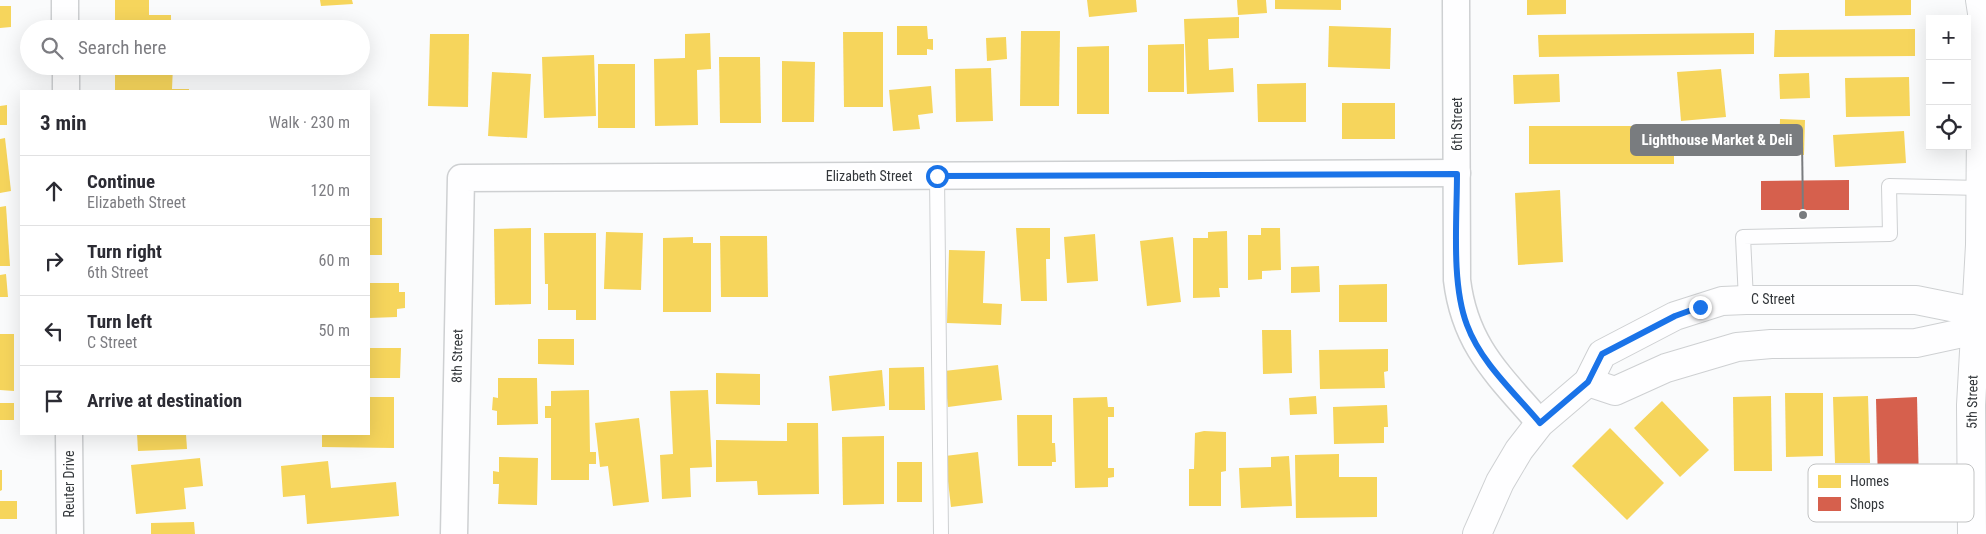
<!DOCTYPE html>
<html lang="en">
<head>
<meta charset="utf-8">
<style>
	body { margin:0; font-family:"Roboto Condensed",sans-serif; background:#f7f7f7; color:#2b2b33 }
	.controls { position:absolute; right:15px; top:15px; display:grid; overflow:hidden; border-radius:0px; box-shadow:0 5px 20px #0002 }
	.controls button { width:45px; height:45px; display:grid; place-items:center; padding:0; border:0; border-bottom:1px solid #e1e1e2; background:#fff; color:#2b2b33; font:25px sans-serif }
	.stop { position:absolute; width:15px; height:15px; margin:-11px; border:4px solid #1a73e8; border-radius:50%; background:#fff }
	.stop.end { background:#1a73e8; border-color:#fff; box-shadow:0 1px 5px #0008 }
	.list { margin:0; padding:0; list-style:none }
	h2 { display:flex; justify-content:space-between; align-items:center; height:65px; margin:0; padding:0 20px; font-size:21px }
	h2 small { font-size:16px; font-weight:400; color:#7c7c81 }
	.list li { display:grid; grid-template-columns:32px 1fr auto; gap:15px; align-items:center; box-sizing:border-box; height:70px; padding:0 20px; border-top:1px solid #e1e1e2 }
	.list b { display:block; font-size:19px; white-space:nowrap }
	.list p { margin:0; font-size:16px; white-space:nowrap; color:#7c7c81 }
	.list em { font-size:16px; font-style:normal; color:#7c7c81 }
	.icon { flex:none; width:28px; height:28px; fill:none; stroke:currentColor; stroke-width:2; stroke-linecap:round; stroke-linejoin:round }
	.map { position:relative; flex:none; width:1986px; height:534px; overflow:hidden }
	.search { position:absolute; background:#fff; box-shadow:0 5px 20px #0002; left:20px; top:20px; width:350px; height:55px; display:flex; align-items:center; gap:12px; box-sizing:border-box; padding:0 18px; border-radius:28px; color:#7c7c81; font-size:19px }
	.panel { position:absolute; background:#fff; box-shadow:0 5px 20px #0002; left:20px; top:90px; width:350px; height:345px; border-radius:0px }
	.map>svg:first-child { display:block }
</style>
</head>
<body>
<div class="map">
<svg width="1986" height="534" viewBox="0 0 1986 534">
	<rect width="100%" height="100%" fill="#fafbfc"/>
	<!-- homes -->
	<g fill="#f6d55c">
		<path d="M115,0H149V15H171V29H115Z"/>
		<path d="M320,0H352L353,4L321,6Z"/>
		<path d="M1087,0H1136L1137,12L1089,17Z"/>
		<path d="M1237,0H1266L1267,13L1238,15Z"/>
		<path d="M1275,0H1341V10L1275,9Z"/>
		<path d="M1527,0H1566V14L1527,15Z"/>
		<path d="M1845,0H1911V15L1845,16Z"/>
		<path d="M0,6H11V27L0,28Z"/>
		<path d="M1239,17V38L1208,39L1209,70L1233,68L1234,92L1187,94L1184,19Z"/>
		<path d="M897,26H927L928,39H933V50L927,49V55H897Z"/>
		<path d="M1329,26L1391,28L1390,69L1328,67Z"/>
		<path d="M1915,29V56L1774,57L1775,30Z"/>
		<path d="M1021,31H1060L1059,106H1020Z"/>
		<path d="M843,32H883V107H844Z"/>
		<path d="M710,33L711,69L697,70L698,125L655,126L654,59L685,58V34Z"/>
		<path d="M1754,33V54L1539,57L1538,35Z"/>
		<path d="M430,34H469L468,107L428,106Z"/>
		<path d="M1006,37L1007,59L987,61L986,38Z"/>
		<path d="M1184,44V92H1148V45Z"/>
		<path d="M1109,46V114H1077V47Z"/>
		<path d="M594,55L596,116L544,118L542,57Z"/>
		<path d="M719,57H760L761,123H720Z"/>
		<path d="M782,61L815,62L814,122H782Z"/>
		<rect x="598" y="64" width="37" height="64"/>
		<path d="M115,66H173L172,89H189V91H115Z"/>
		<path d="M991,68L993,121L956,122L955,69Z"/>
		<path d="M1721,69L1726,117L1681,121L1677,72Z"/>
		<path d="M492,72L531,74L527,138L488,136Z"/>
		<path d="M1809,73L1810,98L1780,99L1779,74Z"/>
		<path d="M1559,74L1560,102L1514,104L1513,75Z"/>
		<path d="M1909,77L1910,116L1846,117L1845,78Z"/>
		<path d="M1306,83V122H1258L1257,84Z"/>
		<path d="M931,86L933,113L918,115L920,129L893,131L889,90Z"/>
		<rect x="1342" y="103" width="53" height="36"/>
		<path d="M7,105V125H0V106Z"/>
		<path d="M1780,119L1805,120L1804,155L1779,154Z"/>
		<rect x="1529" y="126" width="145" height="38"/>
		<path d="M1904,131L1906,163L1835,167L1833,135Z"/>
		<path d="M5,138L11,191L0,193V139Z"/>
		<path d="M1560,190L1563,262L1518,265L1515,193Z"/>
		<path d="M6,206L10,266H0V207Z"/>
		<rect x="369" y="218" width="13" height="37"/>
		<path d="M531,228V304L495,305L494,229Z"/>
		<path d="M1016,228H1050V259H1046L1047,301H1021Z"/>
		<path d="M1261,228H1280L1281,270L1262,271V279L1248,280V235H1261Z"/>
		<path d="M1227,231L1228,288H1219L1220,297L1193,298V238H1208V232Z"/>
		<path d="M606,232L643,233L641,290L604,289Z"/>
		<path d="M544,233H596V320H576V310H548V284H545Z"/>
		<path d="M1095,234L1098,281L1067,283L1064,237Z"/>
		<path d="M720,236H767L768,297H721Z"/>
		<path d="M693,237V243H711V312H663V238Z"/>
		<path d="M1173,237L1181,302L1147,306L1140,241Z"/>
		<path d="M949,250L985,251L983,303L1002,304L1001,325L947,323Z"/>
		<path d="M1319,266L1320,292L1291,293V267Z"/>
		<path d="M6,274L8,297H0V275Z"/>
		<path d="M369,283H399V292H405V308L397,309V317L369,318Z"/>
		<path d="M1387,284V322H1339V285Z"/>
		<path d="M1262,330H1291L1292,373L1263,374Z"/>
		<path d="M0,334H14V391L0,390Z"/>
		<path d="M538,339H574V365L538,364Z"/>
		<path d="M369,348H401L400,378H369Z"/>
		<path d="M1388,349V371L1384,372L1385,388L1320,389L1319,350Z"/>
		<path d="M998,365L1002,400L948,407L944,371Z"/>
		<path d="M924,367L925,410H889V368Z"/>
		<path d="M882,370L885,406L832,411L829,376Z"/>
		<path d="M716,373L760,374V405L716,404Z"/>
		<path d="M498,378H537L538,424L497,425V411L492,410L493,397L498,398Z"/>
		<path d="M589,390L590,452H596V464H589V480H551V418H545V406H551V391Z"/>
		<path d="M708,390L712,467L690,468L691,497L662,499L660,455L673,454L670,391Z"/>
		<path d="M1785,393H1823V456L1786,457Z"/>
		<path d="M1316,396L1317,414L1290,415L1289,398Z"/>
		<path d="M1771,396L1772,471H1734L1733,397Z"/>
		<path d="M1868,396L1870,463H1835L1833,397Z"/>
		<path d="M369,397H394V448L322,447V434H369Z"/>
		<path d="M1107,397L1108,407H1114V417H1108V468H1114V477L1108,478V487L1075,488L1073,398Z"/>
		<path d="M1662,401L1709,450L1680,477L1634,428Z"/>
		<rect x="0" y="403" width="14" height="17"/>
		<path d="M1387,405L1388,427H1384V443L1334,444L1333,407Z"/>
		<path d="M1017,415H1052V443H1055L1056,462H1052V466H1018Z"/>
		<path d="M639,418L649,502L613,506L608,466L600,467L595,423Z"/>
		<path d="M787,423H818L819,494L758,495L757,481L716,482V440L787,441Z"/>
		<path d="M1610,428L1664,483L1627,520L1572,466Z"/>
		<path d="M1204,431L1226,432V471L1221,472V506H1189V469H1194L1195,433Z"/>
		<path d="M137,434H186L187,449L138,451Z"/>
		<path d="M884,436V504L843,505L842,437Z"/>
		<path d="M978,452L983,503L951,507L945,456Z"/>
		<path d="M1339,454V477H1377V517L1296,518L1295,455Z"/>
		<path d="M1289,456L1292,506L1241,508L1239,468L1271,467V457Z"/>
		<path d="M499,457L538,458L537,505L498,504L499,484H493V471L499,472Z"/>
		<path d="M200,458L203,486L184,488L186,509L136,514L131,465Z"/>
		<path d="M328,461L331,488L396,482L399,516L307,524L305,495L283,497L281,466Z"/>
		<rect x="897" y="462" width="25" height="40"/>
		<path d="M0,470H2V490L0,491Z"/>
		<rect x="0" y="501" width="17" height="18"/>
		<path d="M194,522L195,534H151V523Z"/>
	</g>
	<!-- shops -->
	<g fill="#d6604d">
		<path d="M1849,180V210H1761V181Z"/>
		<path d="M1917,397L1919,485L1878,486L1876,399Z"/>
	</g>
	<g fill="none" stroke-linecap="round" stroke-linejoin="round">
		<!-- lane casing -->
		<g stroke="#ced0d2" stroke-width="16">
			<g id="lane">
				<path d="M937,176L941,534"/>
				<path d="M1746,300L1743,237L1890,234L1889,186L1981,188"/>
			</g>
		</g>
		<!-- street casing -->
		<g stroke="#ced0d2" stroke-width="29">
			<g id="street">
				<path d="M65,0V29"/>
				<path d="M1456,0L1457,280C1465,346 1499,375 1540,423"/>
				<path d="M66,66V91"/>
				<path d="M69,434L70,534"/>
				<path d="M454,534L461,178L1457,173"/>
			</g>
		</g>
		<!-- secondary casing -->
		<g stroke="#ced0d2" stroke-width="30">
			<g id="secondary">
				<path d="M1588,382L1615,391L1666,368L1737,347L1771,344L1916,343L1986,328"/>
				<path d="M1477,534L1500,482L1519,450L1540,423L1588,382L1602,354L1675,316L1722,301L1746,300H1916L1986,314"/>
				<path d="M1972,534L1971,405L1980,245L1982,13L1980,0"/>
			</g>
		</g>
		<!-- lane -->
		<use href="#lane" stroke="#fefeff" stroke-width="14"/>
		<!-- street -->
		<use href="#street" stroke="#fefeff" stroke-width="26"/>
		<!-- secondary -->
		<use href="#secondary" stroke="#fefeff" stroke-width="28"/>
	</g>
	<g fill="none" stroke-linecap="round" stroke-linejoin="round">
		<!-- route -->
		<path stroke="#1a73e8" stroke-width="6" d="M937,176L1457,174C1457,219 1451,283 1467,325C1481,363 1515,393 1540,423L1588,382L1602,354L1675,316L1700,307"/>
	</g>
	<g text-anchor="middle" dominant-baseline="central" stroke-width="5" stroke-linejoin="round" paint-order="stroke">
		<!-- street labels -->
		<g font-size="14" fill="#33373b" stroke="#fff">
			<text transform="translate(1457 124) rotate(-90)">6th Street</text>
			<text x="869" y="176">Elizabeth Street</text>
			<text x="1773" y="299">C Street</text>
			<text transform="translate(457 356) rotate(-89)">8th Street</text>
			<text transform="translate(1972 402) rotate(-89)">5th Street</text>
			<text transform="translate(69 484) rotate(-90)">Reuter Drive</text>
		</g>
	</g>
	<!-- legend -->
	<rect x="1808" y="464" width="166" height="58" rx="8" fill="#fff" stroke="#c2c3c4" stroke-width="1"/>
	<rect x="1818" y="475" width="23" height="13" fill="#f6d55c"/>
	<rect x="1818" y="497" width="23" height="14" fill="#d6604d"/>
	<g font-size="14" fill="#33373b">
		<text x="1850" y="486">Homes</text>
		<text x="1850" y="509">Shops</text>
	</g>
	<!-- callouts -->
	<path fill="none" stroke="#797c7f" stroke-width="2" d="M1803 215L1802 140"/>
	<circle fill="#797c7f" stroke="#fff" stroke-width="2" cx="1803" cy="215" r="5"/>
	<rect fill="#797c7f" stroke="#797c7f" stroke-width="2" x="1631" y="125" width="171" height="30" rx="5"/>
	<g font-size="15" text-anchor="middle" font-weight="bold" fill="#fff">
		<text x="1717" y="145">Lighthouse Market &amp; Deli</text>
	</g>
</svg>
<div class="controls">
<button>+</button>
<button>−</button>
<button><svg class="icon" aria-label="locate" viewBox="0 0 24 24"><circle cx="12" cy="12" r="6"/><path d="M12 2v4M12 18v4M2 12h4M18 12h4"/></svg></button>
</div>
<div class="stop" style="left:937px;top:176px"></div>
<div class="stop end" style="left:1700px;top:307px"></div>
<div class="search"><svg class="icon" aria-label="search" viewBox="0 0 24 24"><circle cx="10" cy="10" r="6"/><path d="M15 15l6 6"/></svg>Search here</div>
<section class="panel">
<h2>3 min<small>Walk · 230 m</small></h2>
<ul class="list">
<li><svg class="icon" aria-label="ahead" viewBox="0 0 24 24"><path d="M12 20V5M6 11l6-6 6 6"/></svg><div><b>Continue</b><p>Elizabeth Street</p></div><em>120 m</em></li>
<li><svg class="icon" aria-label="right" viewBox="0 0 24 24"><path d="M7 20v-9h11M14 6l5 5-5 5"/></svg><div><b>Turn right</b><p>6th Street</p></div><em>60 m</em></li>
<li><svg class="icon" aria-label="left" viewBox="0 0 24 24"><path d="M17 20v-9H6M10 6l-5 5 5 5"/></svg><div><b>Turn left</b><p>C Street</p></div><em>50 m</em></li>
<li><svg class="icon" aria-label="arrive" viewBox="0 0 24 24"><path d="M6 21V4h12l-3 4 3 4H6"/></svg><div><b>Arrive at destination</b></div></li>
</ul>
</section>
</div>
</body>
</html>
